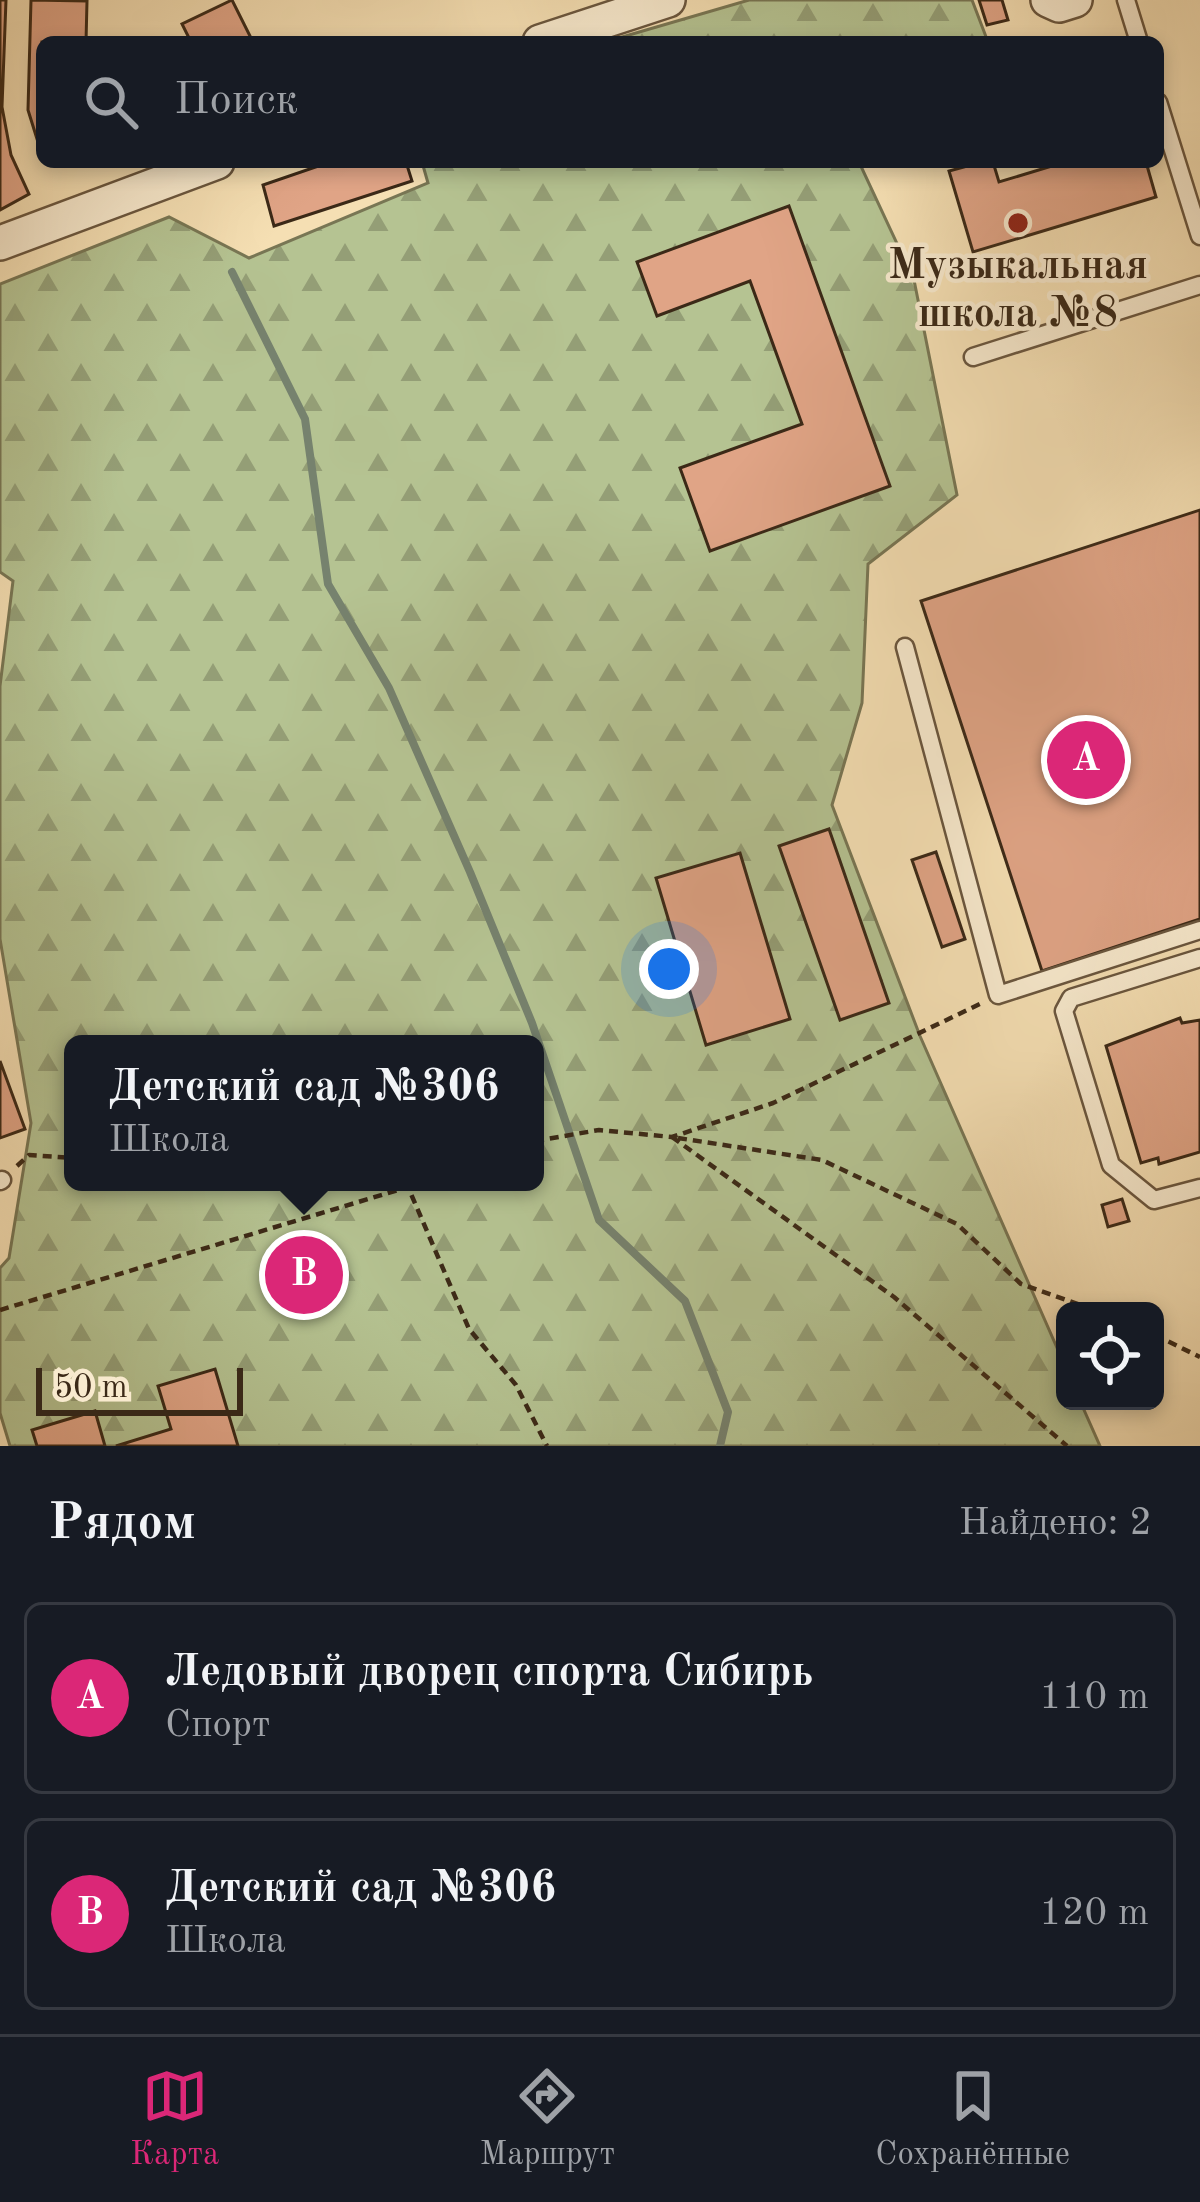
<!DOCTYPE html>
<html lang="ru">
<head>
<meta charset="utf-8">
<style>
	body { margin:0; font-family:"Old Standard TT",serif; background:#20242c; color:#f1f3f6 }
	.controls { position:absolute; right:36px; bottom:36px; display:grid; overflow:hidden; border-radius:18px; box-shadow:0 6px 18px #0003 }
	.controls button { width:108px; height:108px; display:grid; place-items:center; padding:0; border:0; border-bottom:3px solid #363941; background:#171b24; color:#f1f3f6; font:60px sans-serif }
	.scale { position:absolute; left:36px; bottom:30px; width:207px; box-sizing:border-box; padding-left:12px; border:6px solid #3b2917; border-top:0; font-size:33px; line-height:42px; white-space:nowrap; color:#3b2917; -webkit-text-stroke:9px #f8eace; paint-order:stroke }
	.you { position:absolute; left:669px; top:969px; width:42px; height:42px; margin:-30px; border:9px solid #fff; border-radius:50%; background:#1a73e8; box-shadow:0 0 0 18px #1a73e833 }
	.badge { display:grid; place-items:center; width:78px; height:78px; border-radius:50%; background:#db2777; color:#fff; font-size:39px; font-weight:700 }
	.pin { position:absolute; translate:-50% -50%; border:6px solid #fff; box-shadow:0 3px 12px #0006 }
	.popup { position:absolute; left:64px; top:1035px; width:480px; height:156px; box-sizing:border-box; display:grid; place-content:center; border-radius:18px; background:#171b24; filter:drop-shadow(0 3px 9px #0005); font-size:39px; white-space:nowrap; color:#9ea1a6 }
	.popup b { font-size:45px; color:#f1f3f6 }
	.popup::after { content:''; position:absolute; left:50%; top:100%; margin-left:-24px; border:24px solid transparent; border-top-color:#171b24 }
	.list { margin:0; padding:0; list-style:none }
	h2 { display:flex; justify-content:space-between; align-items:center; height:156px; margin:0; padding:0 48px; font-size:51px }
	h2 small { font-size:39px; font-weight:400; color:#9ea1a6 }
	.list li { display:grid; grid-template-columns:78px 1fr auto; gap:36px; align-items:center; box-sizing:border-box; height:192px; margin:0 24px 24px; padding:0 24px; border:3px solid #363941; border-radius:18px }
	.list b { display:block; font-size:45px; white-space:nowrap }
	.list p { margin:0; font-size:39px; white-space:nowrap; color:#9ea1a6 }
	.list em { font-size:39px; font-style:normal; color:#9ea1a6 }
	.icon { flex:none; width:66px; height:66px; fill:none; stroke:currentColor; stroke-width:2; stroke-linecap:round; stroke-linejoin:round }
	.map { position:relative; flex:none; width:1200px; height:1446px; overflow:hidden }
	.search { position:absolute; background:#171b24; box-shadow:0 6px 18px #0003; left:36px; right:36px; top:36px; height:132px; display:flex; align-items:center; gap:30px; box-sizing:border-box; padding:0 42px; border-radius:18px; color:#9ea1a6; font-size:45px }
	.sheet { height:588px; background:#171b24 }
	nav { display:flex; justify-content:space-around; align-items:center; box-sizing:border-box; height:168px; border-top:3px solid #363941; background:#171b24; font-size:33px; color:#9ea1a6 }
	nav a { display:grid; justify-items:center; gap:6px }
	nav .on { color:#db2777 }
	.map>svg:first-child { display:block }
</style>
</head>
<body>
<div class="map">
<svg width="1200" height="1446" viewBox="0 0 1200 1446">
	<defs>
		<pattern id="forest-firs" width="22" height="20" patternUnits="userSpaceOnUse" patternTransform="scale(3)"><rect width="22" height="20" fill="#b5c392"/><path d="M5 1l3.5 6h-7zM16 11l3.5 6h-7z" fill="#949e76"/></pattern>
	</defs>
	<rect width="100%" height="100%" fill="#f5dfb3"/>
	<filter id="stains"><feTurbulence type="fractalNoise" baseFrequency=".00167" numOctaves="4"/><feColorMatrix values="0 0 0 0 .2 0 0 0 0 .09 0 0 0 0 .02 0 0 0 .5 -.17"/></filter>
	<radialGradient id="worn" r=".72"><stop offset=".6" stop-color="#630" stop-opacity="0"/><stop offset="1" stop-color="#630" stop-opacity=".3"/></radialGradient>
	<!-- forest -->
	<g fill="url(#forest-firs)" stroke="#787654" stroke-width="3" fill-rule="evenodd">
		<path d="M749,0H972L988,42H605Z"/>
		<path d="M422,162H859L914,280L957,495L868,564L862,703L832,805L920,1036L1065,1366V1401H1080L1100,1446H10L0,1413V1268L9,1258L31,1123L0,939V686L13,581L0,572V284L169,217L249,258L428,183ZM73,1044H535V1182H73Z"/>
	</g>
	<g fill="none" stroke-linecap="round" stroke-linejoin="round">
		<!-- stream -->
		<path stroke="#76826e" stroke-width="8" d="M232,272L305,419L328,584L389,688L470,872L532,1023L599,1220L685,1301L728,1412L720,1446"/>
	</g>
	<!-- building -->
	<g fill="#e0a486" stroke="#3b2917" stroke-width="3">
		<path d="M0,0H6L2,107L11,155L29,194L0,210Z"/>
		<path d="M31,0L87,1L86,42H42V155L28,110Z"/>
		<path d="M232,0L253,42H191L182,24Z"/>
		<path d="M979,0H1002L1008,20L987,25Z"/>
		<path d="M330,162H406L412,181L274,226L263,185Z"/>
		<path d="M982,162H993L999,182L1065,162H1146L1156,197L973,252L949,171Z"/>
		<path d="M789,206L890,486L710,551L680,468L802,424L750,281L657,316L637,262Z"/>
		<path d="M1200,510V919L1042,971L921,601Z"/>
		<path d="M829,829L889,1003L840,1020L779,846Z"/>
		<path d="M936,852L965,939L942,947L912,860Z"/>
		<path d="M740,853L790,1019L706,1045L656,878Z"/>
		<path d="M1180,1018L1182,1023L1200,1020V1152L1159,1164L1158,1158L1141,1163L1106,1046Z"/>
		<path d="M0,1061L25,1129L0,1138Z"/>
		<path d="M1122,1199L1129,1221L1108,1227L1102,1205Z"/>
		<path d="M215,1369L238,1446H116L171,1429L158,1386Z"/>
		<path d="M95,1411L105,1446H37L32,1430Z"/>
	</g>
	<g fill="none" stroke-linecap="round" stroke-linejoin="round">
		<!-- service casing -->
		<g stroke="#6a563e" stroke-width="21">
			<g id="service">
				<path d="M1126,0L1139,42"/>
				<path d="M1158,102L1200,236"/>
				<path d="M973,357L1200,285"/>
				<path d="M905,647L998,995L1200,930"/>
				<path d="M1200,958L1071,998L1064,1011L1111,1165L1154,1200L1200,1188"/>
				<path d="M0,1181L2,1180"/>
			</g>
		</g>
		<!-- minor casing -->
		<g stroke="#6a563e" stroke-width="38">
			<g id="minor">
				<path d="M1048,0L1059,5L1075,0"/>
				<path d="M540,42L668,0"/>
				<path d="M0,243L217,162"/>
			</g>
		</g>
		<!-- path -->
		<g stroke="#3b2917" stroke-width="4.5" stroke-dasharray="9 6" stroke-linecap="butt">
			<path d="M672,1137L894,1297L1067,1446"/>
			<path d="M678,1138L822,1160L957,1224L1021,1284L1098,1311"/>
			<path d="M535,1141L599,1130L672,1137L773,1103L982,1003"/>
			<path d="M17,1166L29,1155L73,1158"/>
			<path d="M380,1182L408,1187L421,1182"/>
			<path d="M0,1310L408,1187L469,1329L516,1385L547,1446"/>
			<path d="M1155,1335L1200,1357"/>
		</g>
		<!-- service -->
		<use href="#service" stroke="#f8eace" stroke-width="16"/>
		<!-- minor -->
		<use href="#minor" stroke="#f8eace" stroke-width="33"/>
	</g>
	<!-- markers -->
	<circle fill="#8f2418" stroke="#f8eace" stroke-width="4.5" cx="1018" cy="223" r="12"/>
	<g text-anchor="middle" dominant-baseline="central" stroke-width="9" stroke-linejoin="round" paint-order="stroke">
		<!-- poi labels -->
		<g font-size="42" font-weight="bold" fill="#3b2917" stroke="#f8eace">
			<text x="1018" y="267">Музыкальная<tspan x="1018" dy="48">школа №8</tspan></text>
		</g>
	</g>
	<rect width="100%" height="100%" filter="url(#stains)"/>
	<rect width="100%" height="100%" fill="url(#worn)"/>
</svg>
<div class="controls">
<button><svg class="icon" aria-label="locate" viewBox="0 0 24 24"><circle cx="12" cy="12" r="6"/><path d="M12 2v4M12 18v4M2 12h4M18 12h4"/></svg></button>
</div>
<div class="scale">50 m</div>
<div class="you"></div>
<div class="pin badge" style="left:1086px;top:760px">A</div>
<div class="pin badge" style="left:304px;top:1275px">B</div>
<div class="popup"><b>Детский сад №306</b>Школа</div>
<div class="search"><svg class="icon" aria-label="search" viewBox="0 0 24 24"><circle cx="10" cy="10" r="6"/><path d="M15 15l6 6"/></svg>Поиск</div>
</div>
<section class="sheet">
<h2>Рядом<small>Найдено: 2</small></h2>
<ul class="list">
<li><span class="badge">A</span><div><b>Ледовый дворец спорта Сибирь</b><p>Спорт</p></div><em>110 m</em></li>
<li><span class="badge">B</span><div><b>Детский сад №306</b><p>Школа</p></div><em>120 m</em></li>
</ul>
</section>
<nav>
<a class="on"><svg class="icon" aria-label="map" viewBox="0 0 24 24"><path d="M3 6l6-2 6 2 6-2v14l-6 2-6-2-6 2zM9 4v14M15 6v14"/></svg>Карта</a>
<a><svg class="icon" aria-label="directions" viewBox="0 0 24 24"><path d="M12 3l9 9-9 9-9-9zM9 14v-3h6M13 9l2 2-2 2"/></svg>Маршрут</a>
<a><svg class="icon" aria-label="saved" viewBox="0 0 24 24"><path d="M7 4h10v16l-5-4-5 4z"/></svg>Сохранённые</a>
</nav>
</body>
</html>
